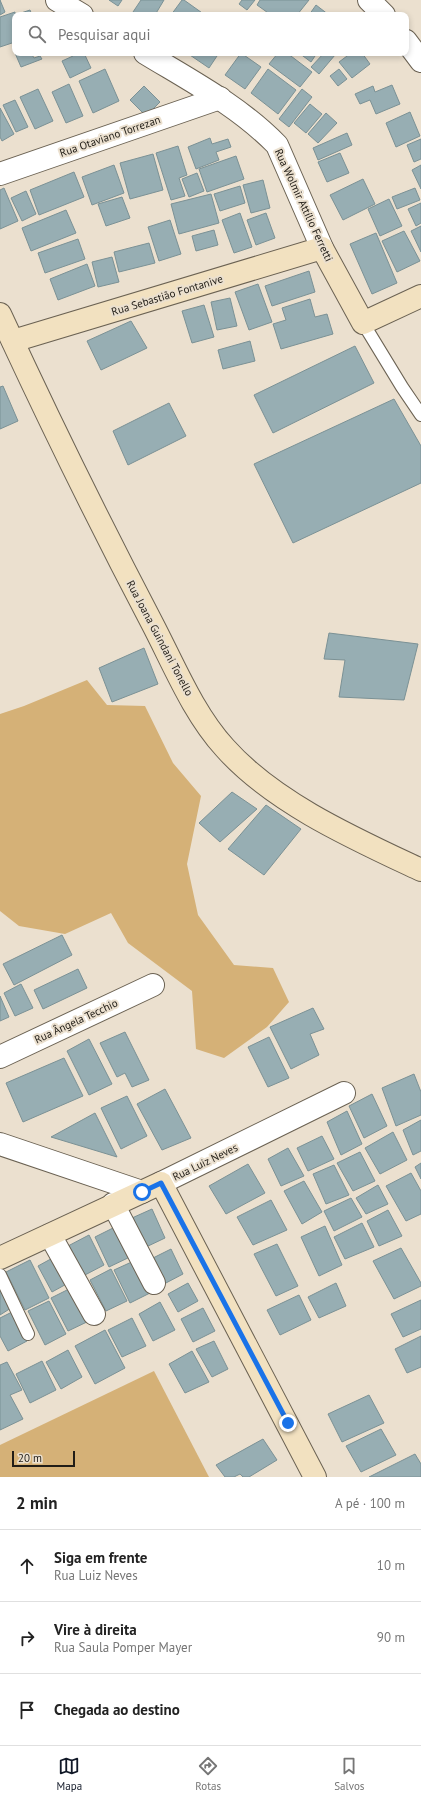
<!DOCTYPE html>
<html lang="pt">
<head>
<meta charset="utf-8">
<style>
	body { margin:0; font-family:"PT Sans",sans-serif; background:#f6f6f6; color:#222 }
	.scale { position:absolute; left:12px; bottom:10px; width:63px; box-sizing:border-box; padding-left:4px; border:2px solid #211d17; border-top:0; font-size:11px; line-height:14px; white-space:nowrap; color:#211d17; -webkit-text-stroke:3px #ebe0cf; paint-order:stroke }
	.stop { position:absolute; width:12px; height:12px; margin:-9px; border:3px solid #1a73e8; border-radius:50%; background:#fff }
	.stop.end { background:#1a73e8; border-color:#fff; box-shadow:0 1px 4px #0008 }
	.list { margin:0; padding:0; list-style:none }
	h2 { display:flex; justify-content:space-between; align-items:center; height:52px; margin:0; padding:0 16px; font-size:17px }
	h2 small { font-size:13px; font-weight:400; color:#767676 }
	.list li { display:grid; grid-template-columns:26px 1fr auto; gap:12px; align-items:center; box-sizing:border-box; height:72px; padding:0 16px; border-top:1px solid #e0e0e0 }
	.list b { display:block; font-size:15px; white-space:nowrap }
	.list p { margin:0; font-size:13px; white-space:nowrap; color:#767676 }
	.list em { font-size:13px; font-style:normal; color:#767676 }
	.icon { flex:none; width:22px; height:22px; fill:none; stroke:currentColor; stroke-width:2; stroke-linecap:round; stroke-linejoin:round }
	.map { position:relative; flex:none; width:421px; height:1477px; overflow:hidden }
	.search { position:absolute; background:#fff; box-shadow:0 2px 6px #0003; left:12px; right:12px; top:12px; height:44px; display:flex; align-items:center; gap:10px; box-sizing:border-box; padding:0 14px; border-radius:8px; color:#767676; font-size:15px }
	.sheet { height:268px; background:#fff }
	nav { display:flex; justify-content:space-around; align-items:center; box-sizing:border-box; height:56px; border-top:1px solid #e0e0e0; background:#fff; font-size:11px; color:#767676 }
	nav a { display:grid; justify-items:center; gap:2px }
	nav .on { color:#111827 }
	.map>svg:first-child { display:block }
</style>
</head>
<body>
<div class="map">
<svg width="421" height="1477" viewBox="0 0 421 1477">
	<rect width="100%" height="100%" fill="#ebe0cf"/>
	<!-- green -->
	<g fill="#d5b177">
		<path d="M87,680L107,705L145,706L173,763L201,796L187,864L198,915L234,965L273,968L289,1002L267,1027L224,1058L196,1049L192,991L128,943L111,913L65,934L19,926L0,911V714L24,706Z"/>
		<path d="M154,1371L209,1477H0V1445Z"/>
	</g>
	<!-- building -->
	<g fill="#97aeb3" stroke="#7b9195">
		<path d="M0,0L5,12L0,15Z"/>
		<path d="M109,0H122L118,6Z"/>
		<path d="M141,0H164L155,15H131Z"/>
		<path d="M182,0H184L205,15H171Z"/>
		<path d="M242,0H255L247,10L239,4Z"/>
		<path d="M260,0H309L297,15H271L257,5Z"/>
		<path d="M316,5L329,15H309Z"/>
		<path d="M30,10L32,15H18V14Z"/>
		<path d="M15,12V42L0,47V17Z"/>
		<path d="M15,53H31L34,58L40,56L42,59L21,67Z"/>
		<path d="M72,53H84L91,68L70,78L62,61L73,56Z"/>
		<path d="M187,53H219L209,68Z"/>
		<path d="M241,53L261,67L245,89L225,75Z"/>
		<path d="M278,53H287L312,72L300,87L269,64Z"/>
		<path d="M299,53H317L311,62Z"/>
		<path d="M324,53H333L335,55L319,74L311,67Z"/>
		<path d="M351,53H362L370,64L352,78L339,62Z"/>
		<path d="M105,69L119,101L93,113L79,81Z"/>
		<path d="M268,69L296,90L278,114L251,93Z"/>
		<path d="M339,69L347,79L338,86L330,76Z"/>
		<path d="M69,84L83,116L66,123L52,92Z"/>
		<path d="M392,85L400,104L376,114L370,100L360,104L355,94L373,86L375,92Z"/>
		<path d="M144,86L160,102L146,116L130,100Z"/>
		<path d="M38,89L53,121L35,129L20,97Z"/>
		<path d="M302,89L312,97L289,127L279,119Z"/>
		<path d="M15,100L28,127L16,132L3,105Z"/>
		<path d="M310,104L322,114L306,133L294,123Z"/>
		<path d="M0,108L14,134L2,141L0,137Z"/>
		<path d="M410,112L420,136L396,147L386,123Z"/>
		<path d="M326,113L337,123L318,143L308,134Z"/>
		<path d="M347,133L352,145L318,160L313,148Z"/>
		<path d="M210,138L212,144L228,139L231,147L216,152L219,160L196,169L188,147Z"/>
		<path d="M421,139V159L414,162L407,145Z"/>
		<path d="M178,146L187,175L179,178L185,196L171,200L156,153Z"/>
		<path d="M340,153L349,173L327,182L318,162Z"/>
		<path d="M153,154L163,190L130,199L120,163Z"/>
		<path d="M236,156L244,179L207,192L199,169Z"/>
		<path d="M114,165L124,193L92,205L82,177Z"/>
		<path d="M421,165V189L412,170Z"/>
		<path d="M74,172L84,197L39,215L30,190Z"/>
		<path d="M197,173L204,191L189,197L182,179Z"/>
		<path d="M363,179L375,204L343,220L330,195Z"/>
		<path d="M263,180L270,208L251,213L243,185Z"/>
		<path d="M240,186L245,203L220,211L214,194Z"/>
		<path d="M4,188L18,221L0,229V190Z"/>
		<path d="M415,188L420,200L397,209L392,197Z"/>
		<path d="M26,191L36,214L22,221L11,198Z"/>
		<path d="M211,194L219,223L179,234L171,204Z"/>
		<path d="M122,197L130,218L106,226L98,204Z"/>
		<path d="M389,199L402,226L380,236L368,209Z"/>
		<path d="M421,203V223L416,226L408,209Z"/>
		<path d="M66,210L76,233L31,251L22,228Z"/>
		<path d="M240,213L252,247L234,253L222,220Z"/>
		<path d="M266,213L275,238L256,245L247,220Z"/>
		<path d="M170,220L181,254L159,261L148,227Z"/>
		<path d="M421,226V252L411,231Z"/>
		<path d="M214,230L218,245L196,251L192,236Z"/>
		<path d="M404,231L420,261L397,272L382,241Z"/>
		<path d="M376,233L397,283L372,294L350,244Z"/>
		<path d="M78,239L85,259L45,273L38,253Z"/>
		<path d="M149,243L155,263L119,272L114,252Z"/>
		<path d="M112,257L119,282L98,287L92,262Z"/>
		<path d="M87,264L95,286L58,300L50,279Z"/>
		<path d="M309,271L315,292L272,306L265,286Z"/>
		<path d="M258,284L272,322L249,330L235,292Z"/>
		<path d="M230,298L237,326L217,330L211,302Z"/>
		<path d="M310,299L315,317L327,314L333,334L281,349L273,324L286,320L282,308Z"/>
		<path d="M204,305L214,337L192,343L182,311Z"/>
		<path d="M131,321L147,348L101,370L87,341Z"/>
		<path d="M250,341L255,361L223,369L218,350Z"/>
		<path d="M355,346L374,383L273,433L254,395Z"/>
		<path d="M3,386L18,421L0,429V387Z"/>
		<path d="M394,399L421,446V483L293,543L254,464Z"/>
		<path d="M169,403L186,436L128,465L113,431Z"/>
		<path d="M329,633L418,644L404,700L339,697L345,660L324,659Z"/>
		<path d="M144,648L158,684L112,702L99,668Z"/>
		<path d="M232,792L257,809L220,842L199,823Z"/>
		<path d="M266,805L301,829L264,875L228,849Z"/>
		<path d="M62,935L72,955L14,985L3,964Z"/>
		<path d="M78,969L87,988L43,1009L34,990Z"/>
		<path d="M21,984L33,1008L15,1016L4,993Z"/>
		<path d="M0,996L9,1017L0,1021Z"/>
		<path d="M313,1008L324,1029L310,1034L319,1055L291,1069L270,1027Z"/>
		<path d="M125,1032L149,1080L132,1087L125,1073L117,1077L100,1043Z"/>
		<path d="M269,1037L289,1078L268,1087L248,1047Z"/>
		<path d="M89,1039L112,1084L89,1095L67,1051Z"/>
		<path d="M64,1058L83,1096L23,1122L6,1083Z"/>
		<path d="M414,1074L421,1092V1115L396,1126L382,1088Z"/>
		<path d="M165,1089L191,1138L162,1150L137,1104Z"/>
		<path d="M372,1094L387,1126L364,1138L349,1106Z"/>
		<path d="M127,1096L147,1136L121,1149L101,1108Z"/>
		<path d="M347,1111L362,1144L341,1155L327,1122Z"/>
		<path d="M95,1113L117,1157L51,1137Z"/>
		<path d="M421,1120V1151L413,1155L403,1130Z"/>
		<path d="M393,1132L407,1160L380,1174L365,1148Z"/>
		<path d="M322,1136L334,1159L308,1171L297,1148Z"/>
		<path d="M288,1148L304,1176L281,1186L268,1159Z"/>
		<path d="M360,1152L375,1181L353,1191L337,1163Z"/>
		<path d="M421,1163V1179L415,1167Z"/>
		<path d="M248,1164L265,1193L226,1214L209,1186Z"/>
		<path d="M334,1165L349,1195L326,1204L313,1174Z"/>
		<path d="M411,1173L421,1191V1214L406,1221L386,1186Z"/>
		<path d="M304,1181L322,1212L302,1224L284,1191Z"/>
		<path d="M378,1185L388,1204L366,1214L356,1198Z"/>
		<path d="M351,1198L362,1217L334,1231L324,1211Z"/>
		<path d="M271,1200L287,1230L253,1245L237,1217Z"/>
		<path d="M152,1209L165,1238L146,1247L132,1218Z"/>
		<path d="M388,1210L402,1236L379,1246L367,1221Z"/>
		<path d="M362,1223L374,1247L345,1259L334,1237Z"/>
		<path d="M117,1226L132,1256L109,1267L95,1237Z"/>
		<path d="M325,1226L342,1265L319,1276L301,1237Z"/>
		<path d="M89,1235L104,1265L83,1276L68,1246Z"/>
		<path d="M277,1244L298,1286L276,1296L254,1254Z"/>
		<path d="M401,1248L421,1283V1286L394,1299L373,1261Z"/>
		<path d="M171,1249L183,1274L164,1284L151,1259Z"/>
		<path d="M58,1255L72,1281L52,1292L38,1266Z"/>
		<path d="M30,1260L49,1298L25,1310L6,1272Z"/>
		<path d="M136,1260L152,1292L130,1303L114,1270Z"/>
		<path d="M111,1269L127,1301L106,1311L90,1280Z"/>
		<path d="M188,1283L198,1301L178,1312L168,1294Z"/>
		<path d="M336,1283L346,1306L319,1318L308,1297Z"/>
		<path d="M75,1286L91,1320L68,1331L51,1298Z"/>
		<path d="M0,1288L11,1308L0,1315Z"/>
		<path d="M299,1295L311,1320L280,1335L267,1310Z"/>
		<path d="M421,1300V1329L403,1337L391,1314Z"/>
		<path d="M49,1301L66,1334L45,1345L28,1311Z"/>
		<path d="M160,1302L175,1330L153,1341L139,1314Z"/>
		<path d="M203,1308L215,1331L193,1342L181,1319Z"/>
		<path d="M12,1312L27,1341L8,1351L0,1336V1318Z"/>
		<path d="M132,1318L146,1346L122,1357L108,1330Z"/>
		<path d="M105,1330L125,1368L95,1384L75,1346Z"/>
		<path d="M421,1336V1367L407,1373L395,1349Z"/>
		<path d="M214,1341L228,1369L212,1377L196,1349Z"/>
		<path d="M68,1350L82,1377L61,1389L46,1362Z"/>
		<path d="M192,1351L209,1382L185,1393L169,1364Z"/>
		<path d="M42,1361L56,1390L30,1403L16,1374Z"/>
		<path d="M7,1362L22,1390L10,1395L23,1419L0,1430V1365Z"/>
		<path d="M369,1395L384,1423L342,1442L328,1414Z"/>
		<path d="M381,1429L396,1455L361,1472L346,1446Z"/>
		<path d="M263,1439L277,1460L249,1477H243L240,1474L234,1477H225L216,1465Z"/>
		<path d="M415,1454L421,1464V1477H369Z"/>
	</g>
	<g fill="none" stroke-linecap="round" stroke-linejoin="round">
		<!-- lane casing -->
		<g stroke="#6b6253" stroke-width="14">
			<g id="lane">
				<path d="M363,323L402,387L421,415"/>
				<path d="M0,1275L28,1334"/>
			</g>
		</g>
		<!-- street casing -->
		<g stroke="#6b6253" stroke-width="24">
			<g id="street">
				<path d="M57,0L82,15"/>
				<path d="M369,0L384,15"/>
				<path d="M406,41L421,61"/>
				<path d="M145,53C191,81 239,106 277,145L322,248"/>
				<path d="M0,174L220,98"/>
				<path d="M0,1057L153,985"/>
				<path d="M0,1144L142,1192"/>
				<path d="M161,1183L344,1093"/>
				<path d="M113,1204L154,1283"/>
				<path d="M50,1235L94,1314"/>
			</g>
		</g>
		<!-- secondary casing -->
		<g stroke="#6b6253" stroke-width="24">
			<g id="secondary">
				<path d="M0,314C48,418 99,522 152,623C174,665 193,713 225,748C274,803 355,839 421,870"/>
				<path d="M13,341L322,248L363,323L421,296"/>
				<path d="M0,1258L161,1183L315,1477"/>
			</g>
		</g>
		<!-- lane -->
		<use href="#lane" stroke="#fff" stroke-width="12"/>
		<!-- street -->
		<use href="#street" stroke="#fff" stroke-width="22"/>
		<!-- secondary -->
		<use href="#secondary" stroke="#f2e1c0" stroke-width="22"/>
	</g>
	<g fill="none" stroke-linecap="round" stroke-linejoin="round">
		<!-- route -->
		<path stroke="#1a73e8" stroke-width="5" d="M142,1192L161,1183L288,1423"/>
	</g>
	<g text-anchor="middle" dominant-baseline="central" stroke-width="4" stroke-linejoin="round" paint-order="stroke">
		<!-- street labels -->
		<g font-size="11" fill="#211d17" stroke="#ebe0cf">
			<text transform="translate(110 136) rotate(-19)">Rua Otaviano Torrezan</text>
			<text transform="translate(304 205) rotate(65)">Rua Wolmir Attílio Ferretti</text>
			<text transform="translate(167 295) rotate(-17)">Rua Sebastião Fontanive</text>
			<text transform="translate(160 638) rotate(62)">Rua Joana Guindani Tonello</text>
			<text transform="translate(76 1021) rotate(-25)">Rua Ângela Tecchio</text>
			<text transform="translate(205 1162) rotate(-26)">Rua Luiz Neves</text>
		</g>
	</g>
</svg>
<div class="scale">20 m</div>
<div class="stop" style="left:142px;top:1192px"></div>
<div class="stop end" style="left:288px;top:1423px"></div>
<div class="search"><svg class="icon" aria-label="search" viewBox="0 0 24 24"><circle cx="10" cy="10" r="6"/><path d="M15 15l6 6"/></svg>Pesquisar aqui</div>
</div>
<section class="sheet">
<h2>2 min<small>A pé · 100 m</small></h2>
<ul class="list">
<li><svg class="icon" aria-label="ahead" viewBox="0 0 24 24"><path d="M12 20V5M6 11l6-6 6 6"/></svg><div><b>Siga em frente</b><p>Rua Luiz Neves</p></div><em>10 m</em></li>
<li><svg class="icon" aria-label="right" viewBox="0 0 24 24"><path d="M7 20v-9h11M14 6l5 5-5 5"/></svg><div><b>Vire à direita</b><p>Rua Saula Pomper Mayer</p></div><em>90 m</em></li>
<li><svg class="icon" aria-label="arrive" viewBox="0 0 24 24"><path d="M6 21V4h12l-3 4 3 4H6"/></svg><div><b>Chegada ao destino</b></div></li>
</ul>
</section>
<nav>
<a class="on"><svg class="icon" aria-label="map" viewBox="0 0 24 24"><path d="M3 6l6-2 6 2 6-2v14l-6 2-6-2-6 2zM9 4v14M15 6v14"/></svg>Mapa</a>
<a><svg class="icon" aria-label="directions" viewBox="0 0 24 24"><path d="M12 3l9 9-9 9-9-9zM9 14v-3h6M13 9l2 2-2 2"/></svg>Rotas</a>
<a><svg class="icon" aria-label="saved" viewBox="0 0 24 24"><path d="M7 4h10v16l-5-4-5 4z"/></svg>Salvos</a>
</nav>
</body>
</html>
